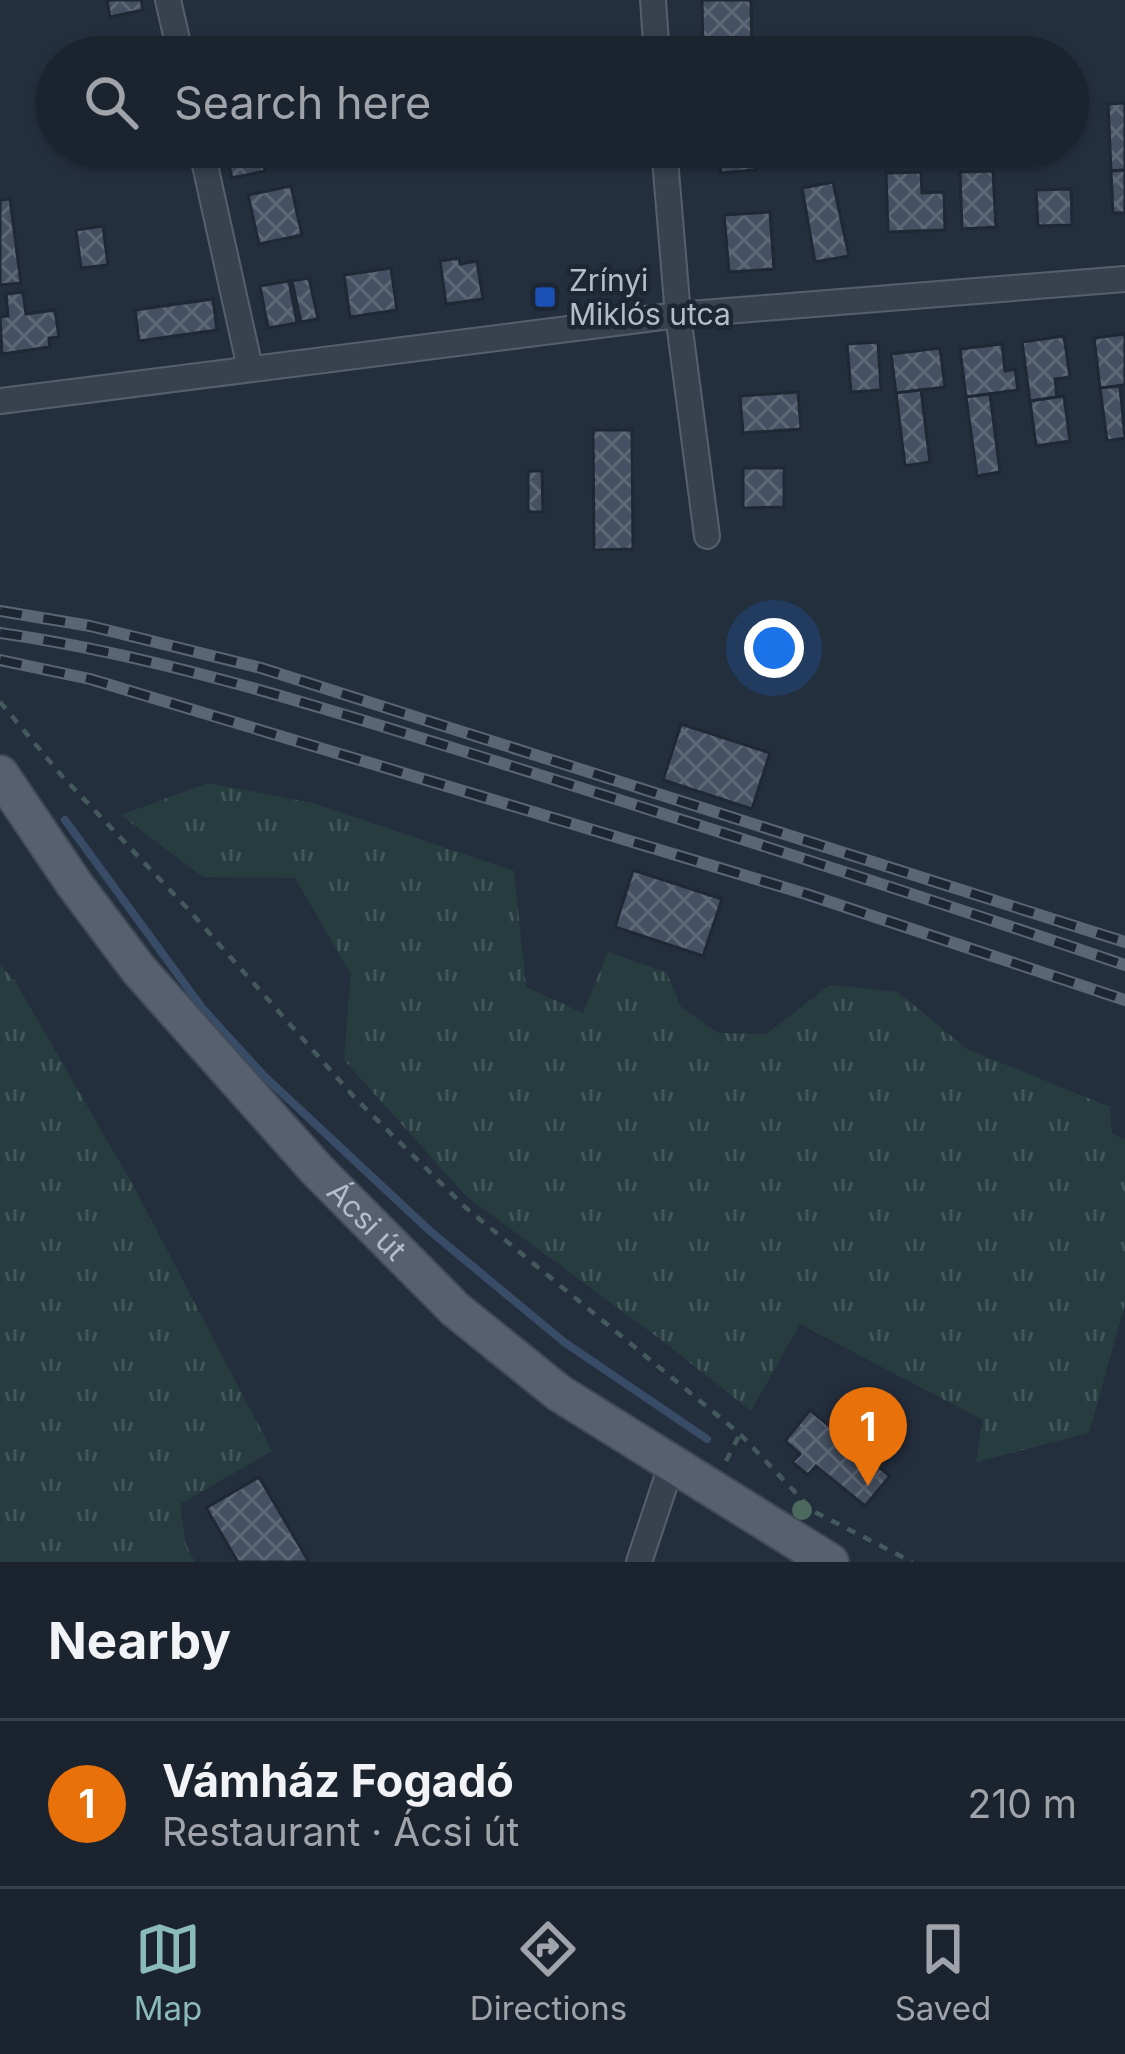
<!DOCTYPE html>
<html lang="en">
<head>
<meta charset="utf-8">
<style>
	body { margin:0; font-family:Inter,sans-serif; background:#282f3a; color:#f1f3f6 }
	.you { position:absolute; left:774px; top:648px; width:42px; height:42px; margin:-30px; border:9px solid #fff; border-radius:50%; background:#1a73e8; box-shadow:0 0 0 18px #1a73e833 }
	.badge { display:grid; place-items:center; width:78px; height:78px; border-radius:50%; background:#8bbbb9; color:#fff; font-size:39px; font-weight:700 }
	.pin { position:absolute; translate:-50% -99px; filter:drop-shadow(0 3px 6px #0008) }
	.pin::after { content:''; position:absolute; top:63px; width:42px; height:36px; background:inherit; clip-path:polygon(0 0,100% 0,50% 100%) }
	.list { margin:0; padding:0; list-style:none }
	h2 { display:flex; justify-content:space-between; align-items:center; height:156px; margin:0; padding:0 48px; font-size:51px }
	h2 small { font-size:39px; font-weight:400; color:#a0a4aa }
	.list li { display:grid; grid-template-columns:78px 1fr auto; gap:36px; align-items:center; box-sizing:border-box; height:168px; padding:0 48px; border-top:3px solid #39404a }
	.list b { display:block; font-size:45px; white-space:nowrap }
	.list p { margin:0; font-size:39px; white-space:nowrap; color:#a0a4aa }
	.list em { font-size:39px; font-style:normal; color:#a0a4aa }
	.icon { flex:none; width:66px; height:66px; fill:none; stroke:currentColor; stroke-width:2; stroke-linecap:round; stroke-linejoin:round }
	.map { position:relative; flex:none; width:1125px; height:1562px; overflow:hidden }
	.search { position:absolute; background:#1b232e; box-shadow:0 3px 9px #0004; left:36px; right:36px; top:36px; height:132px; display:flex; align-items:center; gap:30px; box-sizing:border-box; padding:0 42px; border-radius:66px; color:#a0a4aa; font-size:45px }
	.sheet { height:324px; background:#1b232e }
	nav { display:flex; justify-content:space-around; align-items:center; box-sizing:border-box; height:168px; border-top:3px solid #39404a; background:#1b232e; font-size:33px; color:#a0a4aa }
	nav a { display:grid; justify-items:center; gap:6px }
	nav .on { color:#8bbbb9 }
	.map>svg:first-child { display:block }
</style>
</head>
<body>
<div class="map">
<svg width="1125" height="1562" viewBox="0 0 1125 1562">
	<defs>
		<pattern id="grass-tufts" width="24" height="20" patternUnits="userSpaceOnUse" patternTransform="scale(3)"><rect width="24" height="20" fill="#263c3f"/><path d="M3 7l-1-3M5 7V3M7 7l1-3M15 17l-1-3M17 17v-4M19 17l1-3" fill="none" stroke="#435659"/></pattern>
		<pattern id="building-cross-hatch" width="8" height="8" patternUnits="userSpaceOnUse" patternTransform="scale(3)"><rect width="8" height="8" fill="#455162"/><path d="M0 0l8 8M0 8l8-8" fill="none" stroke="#5d6877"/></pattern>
	</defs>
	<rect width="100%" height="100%" fill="#242f3e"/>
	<!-- grass -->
	<g fill="url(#grass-tufts)">
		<path d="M208,783L313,803L514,871L526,987L583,1013L608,952L667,973L681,1007L718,1033L766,1034L830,985L898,992L967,1049L1110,1107L1112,1134L1125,1139V1304L1089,1433L976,1462L983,1420L800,1324L751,1411L660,1339L466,1196L344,1060L351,974L295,878L203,877L121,815Z"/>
		<path d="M0,965L15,981L134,1187L272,1451L180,1504L186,1545L195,1562H0Z"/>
	</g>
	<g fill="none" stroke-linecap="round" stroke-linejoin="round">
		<!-- stream -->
		<path stroke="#394c67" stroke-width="8" d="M65,820L203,1009L264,1076L430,1231L564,1342L707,1439"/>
	</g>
	<!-- building -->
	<g fill="url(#building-cross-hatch)" stroke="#1f2835" stroke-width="3">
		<path d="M107,0H141L143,10L110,17Z"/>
		<path d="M702,0H751L752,57H703Z"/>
		<path d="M1125,103V170L1111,171L1108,104Z"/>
		<path d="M225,147H260L265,171L232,178Z"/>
		<path d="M719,147H753L755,170L721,173Z"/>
		<path d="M1125,170V213H1113L1111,171Z"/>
		<path d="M993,171L996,227L962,229L960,172Z"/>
		<path d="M921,172L922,193L944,192L945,230L888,232L886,173Z"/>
		<path d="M833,182L849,256L815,262L802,188Z"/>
		<path d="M291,186L302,235L259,244L248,195Z"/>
		<path d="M1071,189L1072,225L1038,226L1036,190Z"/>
		<path d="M10,199L21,283L0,285V200Z"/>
		<path d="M770,212L774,269L729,272L724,215Z"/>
		<path d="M103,226L108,265L81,268L76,230Z"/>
		<path d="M459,258L460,264L477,261L483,299L446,304L440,261Z"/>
		<path d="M391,268L397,310L350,317L344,275Z"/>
		<path d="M309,278L318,319L301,322L292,281Z"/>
		<path d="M289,281L297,323L268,328L260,286Z"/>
		<path d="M23,292L26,314L55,310L59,337L49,338L50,347L2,354L0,317L8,316L6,294Z"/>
		<path d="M213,299L217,330L139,341L135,310Z"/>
		<path d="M1125,334V385L1100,388L1094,338Z"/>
		<path d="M1064,336L1070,377L1055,379L1057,397L1030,401L1022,342Z"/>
		<path d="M878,342L881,390L851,392L847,344Z"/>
		<path d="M1002,344L1005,371L1015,369L1018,390L966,397L960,349Z"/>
		<path d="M940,348L945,387L896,393L891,354Z"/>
		<path d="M1120,386L1125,438L1107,441L1100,388Z"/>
		<path d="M921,390L930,462L905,466L896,393Z"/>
		<path d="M798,392L801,429L743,433L740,396Z"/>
		<path d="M990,394L1000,472L977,476L966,397Z"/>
		<path d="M1064,396L1070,441L1036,446L1030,401Z"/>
		<path d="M593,430H632L633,549L594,550Z"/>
		<path d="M743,468H784V507L743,508Z"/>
		<path d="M528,471H542L543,512H528Z"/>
		<path d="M681,724L770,753L752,809L663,780Z"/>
		<path d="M633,870L722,899L703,956L615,927Z"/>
		<path d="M810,1410L890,1476L865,1506L816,1466L808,1475L792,1462L800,1454L785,1441Z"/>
		<path d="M259,1477L309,1562H238L206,1508Z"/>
	</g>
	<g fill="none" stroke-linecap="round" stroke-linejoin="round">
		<!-- minor casing -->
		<g stroke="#565f6c" stroke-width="28">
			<g id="minor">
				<path d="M168,0L181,57"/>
				<path d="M653,0L657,57"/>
				<path d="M201,147L250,368"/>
				<path d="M664,147L678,315L707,536"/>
				<path d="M0,401L678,315L1125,279"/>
				<path d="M639,1562L671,1466"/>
			</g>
		</g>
		<!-- primary casing -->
		<g stroke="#414a57" stroke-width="40">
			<g id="primary">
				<path id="s1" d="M0,774L75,885L139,970L317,1170L455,1309L559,1393L830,1562"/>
			</g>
		</g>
		<!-- path -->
		<g stroke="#44595c" stroke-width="4.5" stroke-dasharray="9 9" stroke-linecap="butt">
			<path d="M0,702L62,776L188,909L355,1098L465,1207L740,1434L813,1511L912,1562"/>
			<path d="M726,1461L740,1434"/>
		</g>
		<!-- minor -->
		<use href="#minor" stroke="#38414e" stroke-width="24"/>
		<!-- primary -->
		<use href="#primary" stroke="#56606e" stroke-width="36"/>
		<!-- rail casing -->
		<g stroke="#5a6575" stroke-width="12">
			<g id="rail">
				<path d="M0,611L90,626L261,668L1125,942"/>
				<path d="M0,633C172,658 336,712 501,763C710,828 918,895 1125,965"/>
				<path d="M0,660L90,679L806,894L1125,1000"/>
			</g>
		</g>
		<!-- rail -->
		<use href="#rail" stroke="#1d2633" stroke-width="8" stroke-dasharray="22" stroke-linecap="butt"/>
	</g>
	<!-- trees -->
	<circle fill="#4b6a5d" cx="802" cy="1510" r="10"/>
	<!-- markers -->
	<rect fill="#1a4fb4" stroke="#1d2633" stroke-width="4.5" x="533" y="285" width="24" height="24" rx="6"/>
	<g text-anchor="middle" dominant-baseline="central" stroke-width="9" stroke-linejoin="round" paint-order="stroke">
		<!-- poi labels -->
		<g font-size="30" fill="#b4bcc9" stroke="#1d2633" text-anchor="start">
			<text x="569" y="280">Zrínyi<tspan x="569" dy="34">Miklós utca</tspan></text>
		</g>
		<!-- street labels -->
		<g font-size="30" fill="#b4bcc9" stroke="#1d2633">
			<text stroke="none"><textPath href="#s1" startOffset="579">Ácsi út</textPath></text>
		</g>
	</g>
</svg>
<div class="you"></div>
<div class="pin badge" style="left:868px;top:1486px;background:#e8710a">1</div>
<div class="search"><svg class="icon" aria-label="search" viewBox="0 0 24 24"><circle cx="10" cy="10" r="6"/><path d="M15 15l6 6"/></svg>Search here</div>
</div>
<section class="sheet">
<h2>Nearby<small></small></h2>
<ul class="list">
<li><span class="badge" style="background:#e8710a">1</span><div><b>Vámház Fogadó</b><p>Restaurant · Ácsi út</p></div><em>210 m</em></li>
</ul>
</section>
<nav>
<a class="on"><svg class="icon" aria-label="map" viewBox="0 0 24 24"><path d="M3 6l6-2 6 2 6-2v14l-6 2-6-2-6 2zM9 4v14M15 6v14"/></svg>Map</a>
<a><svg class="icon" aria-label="directions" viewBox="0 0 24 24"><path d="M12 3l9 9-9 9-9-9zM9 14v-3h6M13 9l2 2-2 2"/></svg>Directions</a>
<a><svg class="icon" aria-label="saved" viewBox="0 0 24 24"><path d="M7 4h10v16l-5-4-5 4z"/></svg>Saved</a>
</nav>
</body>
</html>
